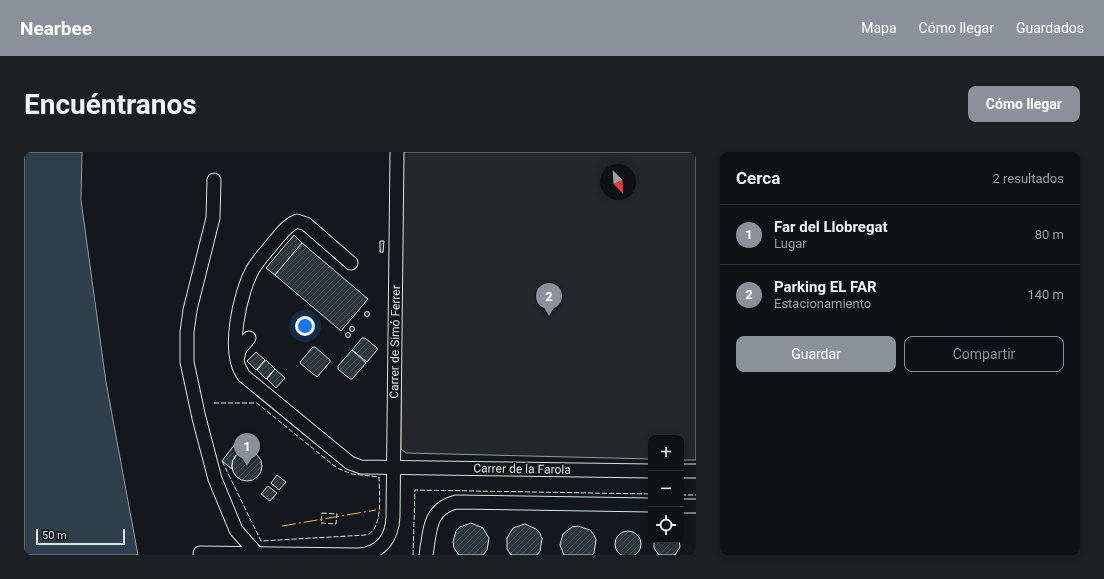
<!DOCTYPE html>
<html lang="es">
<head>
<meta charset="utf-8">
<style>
	body { margin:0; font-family:Roboto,sans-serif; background:#1d2022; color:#f1f3f6 }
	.controls { position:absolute; right:12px; bottom:12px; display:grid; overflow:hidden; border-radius:8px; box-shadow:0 2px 10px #0003 }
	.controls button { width:36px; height:36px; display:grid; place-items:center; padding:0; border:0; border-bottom:1px solid #2f3234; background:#0f1215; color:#f1f3f6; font:20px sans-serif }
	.compass { position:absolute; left:576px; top:12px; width:36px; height:36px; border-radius:50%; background:#0f1215; box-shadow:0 2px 10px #0003; rotate:156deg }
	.scale { position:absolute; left:12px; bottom:10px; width:89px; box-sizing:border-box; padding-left:4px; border:2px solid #d8e6dc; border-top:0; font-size:11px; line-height:14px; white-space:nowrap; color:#d8e6dc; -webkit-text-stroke:3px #14181c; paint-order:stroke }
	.you { position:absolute; left:281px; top:174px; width:14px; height:14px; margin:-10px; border:3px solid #fff; border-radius:50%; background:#1a73e8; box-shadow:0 0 0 6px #1a73e833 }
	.badge { display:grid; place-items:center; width:26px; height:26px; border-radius:50%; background:#8c9099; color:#fff; font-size:13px; font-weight:700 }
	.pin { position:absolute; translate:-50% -33px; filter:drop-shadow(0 1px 2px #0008) }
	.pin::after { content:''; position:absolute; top:21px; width:14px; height:12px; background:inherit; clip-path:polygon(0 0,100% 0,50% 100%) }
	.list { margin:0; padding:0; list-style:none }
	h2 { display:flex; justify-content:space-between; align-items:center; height:52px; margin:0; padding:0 16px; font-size:17px }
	h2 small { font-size:13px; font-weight:400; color:#9b9ea0 }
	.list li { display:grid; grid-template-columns:26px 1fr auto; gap:12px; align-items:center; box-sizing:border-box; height:60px; padding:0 16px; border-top:1px solid #2f3234 }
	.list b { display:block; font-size:15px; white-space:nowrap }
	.list p { margin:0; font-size:13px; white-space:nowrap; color:#9b9ea0 }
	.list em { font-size:13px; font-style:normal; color:#9b9ea0 }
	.actions { display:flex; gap:8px; padding:12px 16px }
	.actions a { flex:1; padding:9px 0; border:1px solid #8c9099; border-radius:8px; text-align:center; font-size:14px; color:#8c9099 }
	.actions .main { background:#8c9099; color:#fff }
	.icon { flex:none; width:22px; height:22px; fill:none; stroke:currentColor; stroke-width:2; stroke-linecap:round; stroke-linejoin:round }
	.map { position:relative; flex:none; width:672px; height:403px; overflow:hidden; border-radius:8px }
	header { display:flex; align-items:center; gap:24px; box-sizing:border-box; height:56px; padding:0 20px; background:#8c9099; color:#fff }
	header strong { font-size:19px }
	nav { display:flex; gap:22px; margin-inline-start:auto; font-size:14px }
	.intro { display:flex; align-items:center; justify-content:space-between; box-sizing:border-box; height:96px; padding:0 24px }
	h1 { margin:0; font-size:28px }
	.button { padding:10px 18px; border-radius:8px; background:#8c9099; color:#fff; font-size:14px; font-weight:700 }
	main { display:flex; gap:24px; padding:0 24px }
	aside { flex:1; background:#0f1215; border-radius:8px; box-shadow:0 2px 10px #0003 }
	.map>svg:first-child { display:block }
</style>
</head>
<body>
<header>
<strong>Nearbee</strong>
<nav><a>Mapa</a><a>Cómo llegar</a><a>Guardados</a></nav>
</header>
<div class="intro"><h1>Encuéntranos</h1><a class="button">Cómo llegar</a></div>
<main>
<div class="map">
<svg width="672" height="403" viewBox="0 0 672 403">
	<defs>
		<pattern id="building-hatch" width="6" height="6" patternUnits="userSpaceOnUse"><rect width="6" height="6" fill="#2c363c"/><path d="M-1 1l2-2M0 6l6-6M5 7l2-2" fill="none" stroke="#4a5358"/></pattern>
	</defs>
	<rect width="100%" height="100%" fill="#14181c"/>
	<!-- parking -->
	<path fill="#24282b" stroke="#939e99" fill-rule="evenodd" d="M378,0H672V308H657V286H627V307L382,301L377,297ZM582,18H606V42H582Z"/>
	<!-- water -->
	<path fill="#2f3f4d" stroke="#939e99" d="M0,0H58L57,48L82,230L114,403H0Z"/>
	<!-- building -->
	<g fill="url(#building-hatch)" stroke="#d8e6dc">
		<path d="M270,83L278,91L251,123L242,116Z"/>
		<path d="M356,89H360L359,100H356Z"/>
		<path d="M278,91L344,147L317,179L251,123Z"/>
		<circle cx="343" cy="162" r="2.5"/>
		<circle cx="328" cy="177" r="2.5"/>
		<circle cx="324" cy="183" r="2.5"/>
		<path d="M338,186H341L353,196V198L343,210L328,198Z"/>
		<path d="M289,195H291L306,208V210L293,225L277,212L276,210Z"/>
		<path d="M328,198L342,211L328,227H326L314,217V214Z"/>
		<path d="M232,200L241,208L232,218L223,209Z"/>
		<path d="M242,208L251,217L242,227L233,218Z"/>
		<path d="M251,217L261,226L252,236L243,227Z"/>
		<path d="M211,292L222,298L211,304L208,311V317L198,309Z"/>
		<circle cx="223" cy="314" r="15"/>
		<path d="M253,323L262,330L255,338L247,331Z"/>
		<path d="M244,334L253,341L246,349L237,342Z"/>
		<path d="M447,371L459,376L465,386L463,398L459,403H435L430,396L429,390L432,379L436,375Z"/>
		<path d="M501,372L512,377L516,381L518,387L516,399L513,403H487L483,397V386L489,376Z"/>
		<path d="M554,374L566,378L570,383L572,388L570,401L568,403H540L536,393L539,382L548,375Z"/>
		<circle cx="604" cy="392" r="13"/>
		<path d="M630,388H655L656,395L651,403H635L630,396Z"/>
	</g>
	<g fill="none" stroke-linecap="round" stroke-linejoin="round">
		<!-- minor casing -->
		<g stroke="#d8e6dc" stroke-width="15">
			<g id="minor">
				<path d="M190,28L189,66L166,158L163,180V210L175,266L191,327L212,378L234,403"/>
				<path d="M327,111L282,72L273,69C263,73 257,82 250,90C243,99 235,107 229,117C216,140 202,201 220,224L326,311L337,315L627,319"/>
				<path d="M214,204L215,198L225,186"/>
				<path d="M657,319H672"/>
				<path d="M657,354H672"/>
				<path d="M176,401L335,403C357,401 368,386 369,365L373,0"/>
				<path d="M402,403C406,380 404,357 432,350L627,353"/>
			</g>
		</g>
		<!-- minor -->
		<use href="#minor" stroke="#14181c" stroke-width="13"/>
		<!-- fence -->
		<g stroke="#d8e6dc" stroke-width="1" stroke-dasharray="5 2" stroke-linecap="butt">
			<path d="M190,251H233L313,316L328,322L355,325C355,341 360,378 342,383L237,389L198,309"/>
			<path d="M657,343H672"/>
			<path d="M298,361L313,362L312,372L297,371Z"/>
			<path d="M389,403L391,338L627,342"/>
		</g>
		<!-- power -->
		<path stroke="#ffb74d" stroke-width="1" stroke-dasharray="14 3 2 3" stroke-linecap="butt" d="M258,374L352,358"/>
	</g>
	<g text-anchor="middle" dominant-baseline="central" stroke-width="3" stroke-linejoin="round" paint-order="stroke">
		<!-- street labels -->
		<g font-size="12" fill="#d8e6dc" stroke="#14181c">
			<text transform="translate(371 190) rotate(-89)">Carrer de Simó Ferrer</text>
			<text transform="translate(498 317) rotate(1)">Carrer de la Farola</text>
		</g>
	</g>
</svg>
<div class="controls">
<button>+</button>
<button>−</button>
<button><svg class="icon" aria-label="locate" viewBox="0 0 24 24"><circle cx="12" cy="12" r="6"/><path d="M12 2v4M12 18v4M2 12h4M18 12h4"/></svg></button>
</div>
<svg class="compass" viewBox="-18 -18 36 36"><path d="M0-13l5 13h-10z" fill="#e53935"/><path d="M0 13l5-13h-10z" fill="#9b9ea0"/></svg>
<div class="scale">50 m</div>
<div class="you"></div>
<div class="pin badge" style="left:223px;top:314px">1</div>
<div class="pin badge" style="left:525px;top:164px">2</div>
</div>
<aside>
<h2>Cerca<small>2 resultados</small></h2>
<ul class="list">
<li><span class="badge">1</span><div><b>Far del Llobregat</b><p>Lugar</p></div><em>80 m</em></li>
<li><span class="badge">2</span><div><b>Parking EL FAR</b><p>Estacionamiento</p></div><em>140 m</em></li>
</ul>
<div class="actions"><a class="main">Guardar</a><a>Compartir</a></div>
</aside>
</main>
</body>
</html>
